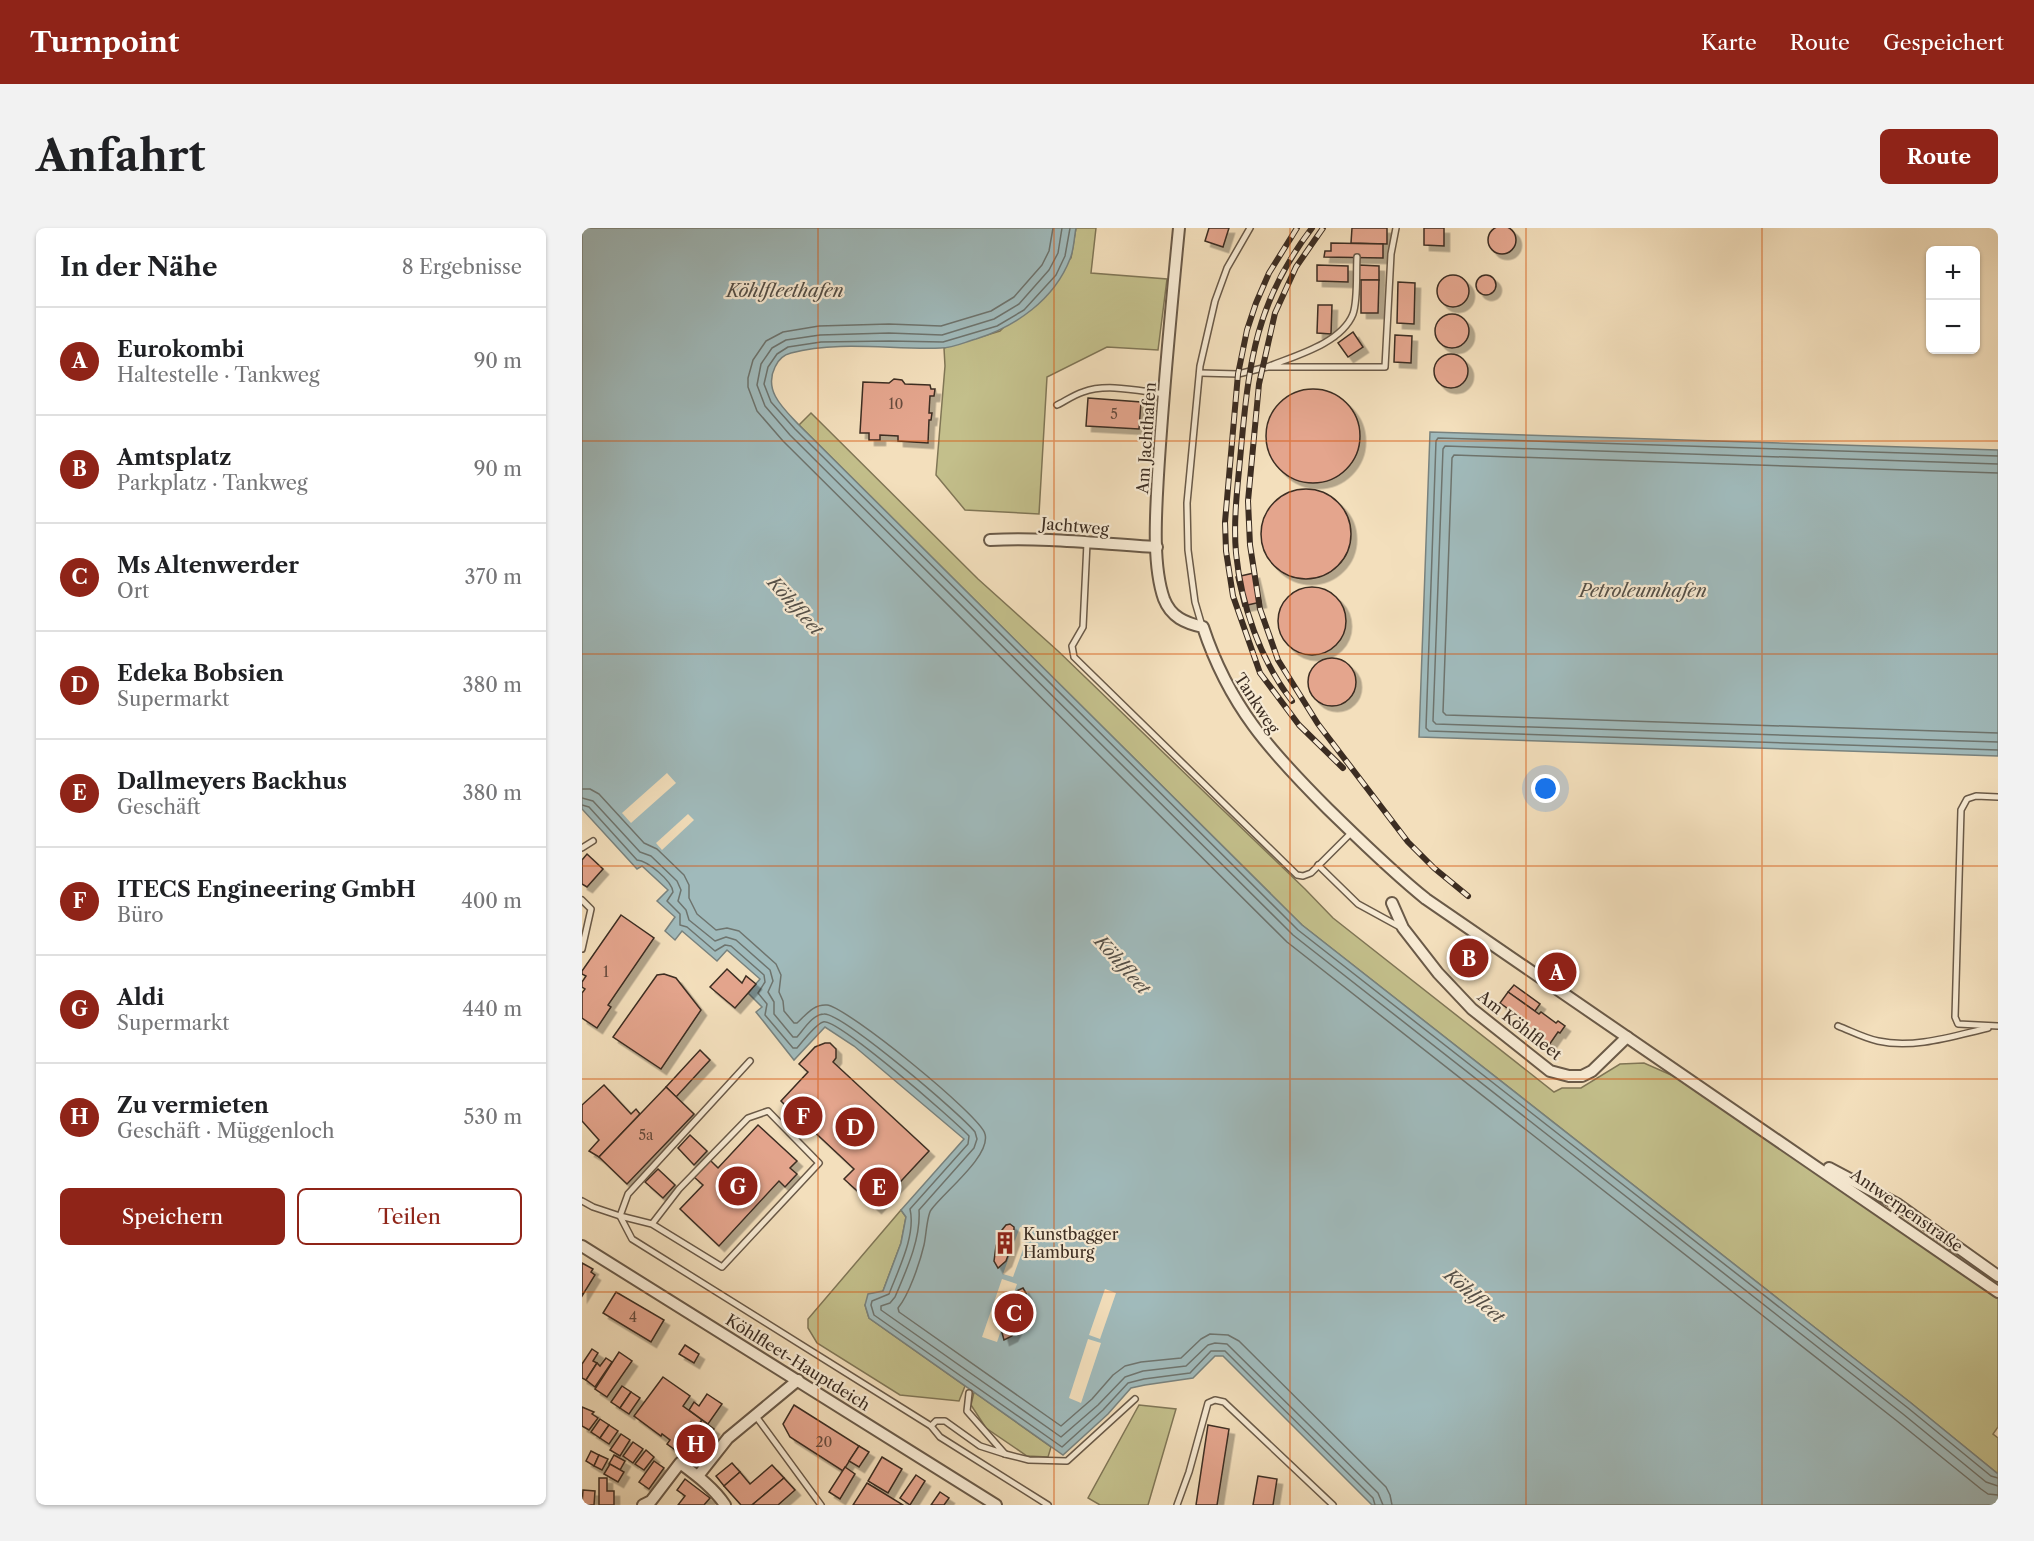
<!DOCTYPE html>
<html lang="de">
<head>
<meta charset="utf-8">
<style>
	body { margin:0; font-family:"Libre Caslon Text",serif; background:#f2f2f2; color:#202124 }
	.controls { position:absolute; right:18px; top:18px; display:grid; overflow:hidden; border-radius:9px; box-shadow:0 2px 4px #0004 }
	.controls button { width:54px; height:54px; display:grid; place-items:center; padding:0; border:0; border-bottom:2px solid #e0e0e0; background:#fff; color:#202124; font:30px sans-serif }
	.you { position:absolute; left:964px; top:561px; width:21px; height:21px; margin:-15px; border:4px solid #fff; border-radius:50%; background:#1a73e8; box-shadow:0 0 0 9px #1a73e833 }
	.badge { display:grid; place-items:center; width:39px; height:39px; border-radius:50%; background:#8f2418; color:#fff; font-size:20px; font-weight:700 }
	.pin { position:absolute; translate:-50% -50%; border:3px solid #fff; box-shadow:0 2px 6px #0006 }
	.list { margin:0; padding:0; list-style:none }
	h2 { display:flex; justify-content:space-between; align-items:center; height:78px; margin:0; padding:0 24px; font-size:26px }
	h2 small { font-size:20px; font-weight:400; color:#757577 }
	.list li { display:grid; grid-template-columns:39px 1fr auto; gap:18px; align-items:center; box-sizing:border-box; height:108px; padding:0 24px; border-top:2px solid #e0e0e0 }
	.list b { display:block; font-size:22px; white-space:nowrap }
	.list p { margin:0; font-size:20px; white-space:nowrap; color:#757577 }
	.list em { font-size:20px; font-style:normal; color:#757577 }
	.actions { display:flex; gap:12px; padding:18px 24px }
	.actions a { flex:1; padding:14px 0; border:2px solid #8f2418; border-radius:9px; text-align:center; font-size:21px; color:#8f2418 }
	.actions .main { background:#8f2418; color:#fff }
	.map { position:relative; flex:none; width:1416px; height:1277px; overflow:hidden; border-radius:9px }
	header { display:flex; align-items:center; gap:36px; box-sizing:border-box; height:84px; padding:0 30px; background:#8f2418; color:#fff }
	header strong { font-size:28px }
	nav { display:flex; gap:33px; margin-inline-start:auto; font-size:21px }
	.intro { display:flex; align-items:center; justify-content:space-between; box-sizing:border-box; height:144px; padding:0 36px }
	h1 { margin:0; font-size:42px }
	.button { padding:15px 27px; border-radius:9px; background:#8f2418; color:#fff; font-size:21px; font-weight:700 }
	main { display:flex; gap:36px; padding:0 36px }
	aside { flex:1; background:#fff; border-radius:9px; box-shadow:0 2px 4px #0004 }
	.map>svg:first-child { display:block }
</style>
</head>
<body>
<header>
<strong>Turnpoint</strong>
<nav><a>Karte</a><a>Route</a><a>Gespeichert</a></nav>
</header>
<div class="intro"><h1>Anfahrt</h1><a class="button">Route</a></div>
<main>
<aside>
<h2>In der Nähe<small>8 Ergebnisse</small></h2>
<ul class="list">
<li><span class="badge">A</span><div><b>Eurokombi</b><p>Haltestelle · Tankweg</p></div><em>90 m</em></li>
<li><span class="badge">B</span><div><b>Amtsplatz</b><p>Parkplatz · Tankweg</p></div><em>90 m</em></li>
<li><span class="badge">C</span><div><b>Ms Altenwerder</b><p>Ort</p></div><em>370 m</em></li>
<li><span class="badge">D</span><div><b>Edeka Bobsien</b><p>Supermarkt</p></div><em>380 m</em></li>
<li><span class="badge">E</span><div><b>Dallmeyers Backhus</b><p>Geschäft</p></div><em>380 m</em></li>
<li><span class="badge">F</span><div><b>ITECS Engineering GmbH</b><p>Büro</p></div><em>400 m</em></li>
<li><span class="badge">G</span><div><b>Aldi</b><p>Supermarkt</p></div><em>440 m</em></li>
<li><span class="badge">H</span><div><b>Zu vermieten</b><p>Geschäft · Müggenloch</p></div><em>530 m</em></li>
</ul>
<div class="actions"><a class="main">Speichern</a><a>Teilen</a></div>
</aside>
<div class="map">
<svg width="1416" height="1277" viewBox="0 0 1416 1277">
	<defs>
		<filter id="shadow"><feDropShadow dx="5.5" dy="5.5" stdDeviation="0" flood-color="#0004"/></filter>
	</defs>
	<rect width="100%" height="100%" fill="#f3dfbc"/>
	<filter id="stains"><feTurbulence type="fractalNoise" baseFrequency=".00333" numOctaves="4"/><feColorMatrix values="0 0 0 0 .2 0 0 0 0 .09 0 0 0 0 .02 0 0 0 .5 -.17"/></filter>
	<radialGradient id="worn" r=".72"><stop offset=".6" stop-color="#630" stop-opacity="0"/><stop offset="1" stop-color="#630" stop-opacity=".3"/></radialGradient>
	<!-- green -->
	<g fill="#c3bf8b" stroke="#807656" stroke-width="1.5">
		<path d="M494,0H514L509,45L585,51L576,122L525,119L465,149L457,286L383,282L354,247L363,138L362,120L418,103L489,30Z"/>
		<path d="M229,185L396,351L476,423L723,661L751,690L972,864L980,860H999L1038,836L1062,835L1096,850L1416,1071V1199L1411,1206L1416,1210V1246L1329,1175L720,697L217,197Z"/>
		<path d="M319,982L324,989L319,1015L301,1063L283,1077L287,1090L383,1158L377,1173L318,1167L235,1115L226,1100V1091Z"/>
		<path d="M392,1164L469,1219L466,1229L445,1228L404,1200L389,1177Z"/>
		<path d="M557,1177L594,1181L566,1277H518L506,1270Z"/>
	</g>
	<!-- water -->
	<g fill="#a0babb" stroke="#78827e" stroke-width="1.5">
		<path d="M0,0H494C492,10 492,22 488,31C472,72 434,98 394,111C383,114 371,120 359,120C310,122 258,112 209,125C201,127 196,132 193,139C181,163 202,181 217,197L720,697L1329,1175L1416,1246V1277H790L641,1128H633L611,1150L563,1157L549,1160L526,1186L481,1227L287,1090L283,1077L286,1066L301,1063L319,1015L324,989L319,982L382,911L272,818L243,799L212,832L174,784L180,779L166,765L178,751L145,722L135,733L100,703L93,712L83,703L93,689L75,673L86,662L60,638L55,641L0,581Z"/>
		<path d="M848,204L1416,222V528L837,509Z"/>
	</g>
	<!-- pier -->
	<g fill="#f3dfbc">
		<path d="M85,545L94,555L49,595L40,585Z"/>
		<path d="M106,586L112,592L80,622L74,615Z"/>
		<path d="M438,999L448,1002L431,1049L421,1046Z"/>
		<path d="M420,1051L435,1056L415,1114L400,1109Z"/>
		<path d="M523,1061L534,1065L518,1111L507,1107Z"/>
		<path d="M506,1111L519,1115L499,1175L487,1170Z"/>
	</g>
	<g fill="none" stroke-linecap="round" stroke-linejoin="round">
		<!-- shore -->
		<g stroke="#6e746e" stroke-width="1.5">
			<path d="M471,0L467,23L460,37L432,69L409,83L359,98L307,96L237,98L201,104L184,113L171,132L166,150V159L175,183L201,213L705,714L1315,1193L1399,1261L1406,1266L1416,1267"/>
			<path d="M480,0L476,25L467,42L437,76L412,91L360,107L307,105L238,107L204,112L190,120L179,136L175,157L183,178L208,207L711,707L1321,1186L1404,1254L1416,1258"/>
			<path d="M488,0L483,28L474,47L442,82L415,98L361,114L307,113L239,114L206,119L195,126L186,139L182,156L189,174L213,201L716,702L1326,1180L1409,1248L1416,1250"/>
			<path d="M1416,228L856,210L854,213L844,500L847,503L1416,522"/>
			<path d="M1416,236L863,218L861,221L851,493L854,496L1416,514"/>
			<path d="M1416,245L872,227L870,230L861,484L864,487L1416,505"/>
			<path d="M0,561H8L17,566L62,615L75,621L102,647L107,657V670L115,686L134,702L145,700L157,703L194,736L199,747L197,764L201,773L202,783L212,795H215C224,787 231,776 245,777C265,779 399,888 403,906C409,928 362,964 349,982C345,987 344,1009 342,1017C338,1034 327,1067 316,1080L317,1084L479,1198L510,1171L531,1147L543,1138L559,1134L599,1130L619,1111L628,1106L646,1107L657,1113L804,1259L808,1267L810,1277"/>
			<path d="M0,570L11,573L58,624L69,628L95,653L99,662L96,673L104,682L107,692L133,713L144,709L154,712L188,742L191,753L186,764L192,774V786L211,809H215C222,801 231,786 242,786C260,785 379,886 393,904L395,911L392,920L337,982C339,1011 324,1043 313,1069L308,1075L299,1078V1082L479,1209L516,1177L543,1149L561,1143L604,1138L626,1117L633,1115L645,1116L796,1265L801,1277"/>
			<path d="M0,577L7,579L55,632C66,633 90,653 91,664L85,673L98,686V697L105,699L133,723L143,717L149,718L182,747L183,754L176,765L185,776L183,787L211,820H215C220,814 234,796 241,794C254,789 372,892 387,908L386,916L328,981C334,1007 317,1040 307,1066L290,1073L289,1077L292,1087L480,1219L521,1182L546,1155L562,1151L608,1145L629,1123H643L791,1270L793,1277"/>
		</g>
	</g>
	<!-- building -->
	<g fill="#e4a58d" stroke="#3c2d22" stroke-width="1.5" filter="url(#shadow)">
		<circle cx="920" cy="12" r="14"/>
		<path d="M627,0H647L641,19L623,13Z"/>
		<path d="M770,0H805V16L769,15Z"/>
		<path d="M842,0H862V18L842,17Z"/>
		<path d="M749,15L801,16V30L742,29L743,23H749Z"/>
		<path d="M735,37L766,38V54L735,53Z"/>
		<path d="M777,37L797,38V52H777Z"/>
		<circle cx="871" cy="63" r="16"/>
		<circle cx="904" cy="57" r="10"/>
		<path d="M779,52H797L796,85H779Z"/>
		<path d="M816,54L833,55L832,96L815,95Z"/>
		<path d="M736,77H750L749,106L735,105Z"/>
		<circle cx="870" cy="103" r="17"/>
		<path d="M771,104L781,119L766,129L756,115Z"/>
		<path d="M813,107L830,108L829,135L812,134Z"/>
		<circle cx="869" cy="143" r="17"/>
		<path d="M312,151L320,152L323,156L348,157L349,161H353L352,168H348L347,185H350L349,192H347L346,215L316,213V208L298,207V212H287V205H278L281,154L307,155Z"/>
		<circle cx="731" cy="208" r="47"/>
		<path d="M506,170L559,174L557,201L504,198Z"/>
		<circle cx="724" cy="306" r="45"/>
		<path d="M672,345L679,374L661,378L654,349Z"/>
		<circle cx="730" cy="393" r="34"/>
		<circle cx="750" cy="454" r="24"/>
		<path d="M5,626L21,641L5,659L0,656V632Z"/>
		<path d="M39,687L72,710L26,777L29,779L15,800L0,790V765L3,761L0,759V754L4,748L0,746V743Z"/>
		<path d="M145,741L160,755L164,748L174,756L153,780L128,759Z"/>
		<path d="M82,746L94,750L119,782L79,841L31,809L75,747Z"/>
		<path d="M932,757L958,776L953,783L926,764Z"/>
		<path d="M926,764L957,786L959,784L974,795L976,793L983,798L978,805L976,804L965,820L943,805L945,803L938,798L942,792L918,775Z"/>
		<path d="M243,815H248L254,821V830L251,834L347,923L294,980L262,951L272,941L225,897L222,900L210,888L212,886L199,873L226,844L217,836L233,819Z"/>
		<path d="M118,822L128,832L94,869L84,859Z"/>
		<path d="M22,857L49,886L54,881L58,886L17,929L7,923L17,912L0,893V877Z"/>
		<path d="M84,859L112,886L45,956L17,929Z"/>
		<path d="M176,897L215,933L208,940L215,946L203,959L197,953L137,1018L98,981L121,957L112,949L128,932L136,940Z"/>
		<path d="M108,907L125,923L112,937L96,920Z"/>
		<path d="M76,941L93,957L81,970L63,954Z"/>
		<path d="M428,996L432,999V1011L424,1033L416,1040L412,1033L414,1018L420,1002L424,997Z"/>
		<path d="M0,1035L11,1041L9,1044L13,1047L0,1068Z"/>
		<path d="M441,1060L444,1065L445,1071L437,1095L430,1108L422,1112L419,1101L425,1078L432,1064Z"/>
		<path d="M34,1064L82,1092L69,1114L21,1085Z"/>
		<path d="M103,1117L117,1126L112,1135L97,1126Z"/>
		<path d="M10,1121L16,1125L11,1133L15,1135L4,1152L0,1150V1136Z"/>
		<path d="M37,1124L50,1133L25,1169L13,1161Z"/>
		<path d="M24,1130L30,1134L13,1159L4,1152L15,1135L18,1138Z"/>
		<path d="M81,1149L108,1168L101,1178L120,1192L96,1224L85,1216L88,1212L80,1206L79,1208L52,1188Z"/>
		<path d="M40,1158L49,1164L38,1180L29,1174Z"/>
		<path d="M49,1164L58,1170L47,1186L38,1180Z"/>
		<path d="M125,1166L140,1176L126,1196L107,1182L112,1174L117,1178Z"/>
		<path d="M212,1177L277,1218L261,1243L208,1209L201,1196Z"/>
		<path d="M0,1179L12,1184L10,1186L16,1190L7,1202L0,1198Z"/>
		<path d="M18,1191L27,1197L18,1210L9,1204Z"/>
		<path d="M120,1192L132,1201L130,1205L133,1206L111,1235L98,1226Z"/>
		<path d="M27,1197L36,1203L27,1216L18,1210Z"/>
		<path d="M626,1197L647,1201L635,1277H614Z"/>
		<path d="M39,1206L48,1212L38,1228L28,1222Z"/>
		<path d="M51,1214L61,1221L51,1235L41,1228Z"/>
		<path d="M277,1218L287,1224L277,1239L267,1233Z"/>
		<path d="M64,1222L72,1229L62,1242L53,1236Z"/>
		<path d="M9,1223L17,1227L12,1238L4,1233Z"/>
		<path d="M17,1227L26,1231L20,1242L12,1238Z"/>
		<path d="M32,1227L43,1233L38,1242L27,1236Z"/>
		<path d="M300,1229L320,1241L306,1265L286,1253Z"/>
		<path d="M72,1233L82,1240L67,1261L57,1254Z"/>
		<path d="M150,1235L158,1244L142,1258L134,1248Z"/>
		<path d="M28,1236L42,1244L36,1254L22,1246Z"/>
		<path d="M190,1237L202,1250L170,1277H159L142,1258L158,1244L168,1256Z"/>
		<path d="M263,1239L273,1246L258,1271L247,1264Z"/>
		<path d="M334,1247L343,1253L328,1277L318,1270Z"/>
		<path d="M676,1248L695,1251L691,1277H671Z"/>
		<path d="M17,1250H25V1263H32V1277H17Z"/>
		<path d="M202,1250L213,1262L196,1277H170Z"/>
		<path d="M103,1251L128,1270L122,1277H96L103,1268L95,1262Z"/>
		<path d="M285,1255L321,1277H271Z"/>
		<path d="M1,1262L13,1263L12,1277H0Z"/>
		<path d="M358,1264L367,1270L362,1277H349Z"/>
	</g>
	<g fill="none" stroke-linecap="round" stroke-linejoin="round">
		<!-- lane casing -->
		<g stroke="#6a5a48" stroke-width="8">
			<g id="lane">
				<path d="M775,29C774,45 776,72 771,86C759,116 712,128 685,139H803L809,26L814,0"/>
				<path d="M618,145L656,146L685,139"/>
				<path d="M475,177C483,173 492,167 501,164C525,155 557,163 582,166"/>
				<path d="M505,315L501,399L490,418L492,429L715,647L721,648L729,645L770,604"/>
				<path d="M620,398L613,374L606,322L605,275L618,138L633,73L645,40L668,0"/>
				<path d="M1416,569L1394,568L1385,571L1379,582L1373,789L1376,796L1416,798"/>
				<path d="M0,620L11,613"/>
				<path d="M736,637L776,676L818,699"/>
				<path d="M0,672L9,681L0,721"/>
				<path d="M1256,798C1269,803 1282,810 1296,813C1332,821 1371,808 1406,800"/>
				<path d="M168,833L46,966L38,988L50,1011L349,1198L358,1209L466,1277"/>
				<path d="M0,973L11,979L38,988L70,996L140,1039L237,935L186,883L166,890L97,961L70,996"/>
				<path d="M173,1187L239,1277"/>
				<path d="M349,1198L354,1193H363L398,1218L423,1226L385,1183L387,1165"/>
				<path d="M423,1226L447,1232L485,1233L553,1171"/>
				<path d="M595,1277L607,1244L626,1175L633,1172L642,1174L751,1277"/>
			</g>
		</g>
		<!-- street casing -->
		<g stroke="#6a5a48" stroke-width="14">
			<g id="street">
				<path d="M597,0C589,82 581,165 576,247C574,283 570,337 582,371C589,389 603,395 621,399C647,478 688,523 746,581C778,612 809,643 844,671L1416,1064"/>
				<path d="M408,312C464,309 519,316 575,319"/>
				<path d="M810,675L821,700L856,745L890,781L968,843L987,848H1000L1010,843L1045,809"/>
				<path d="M1247,940L1315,976L1416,1048"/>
				<path d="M0,1018L414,1277"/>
				<path d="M116,1248L146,1210L216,1152"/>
				<path d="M61,1277L69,1273L98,1235C114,1247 132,1260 143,1277"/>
			</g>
		</g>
		<!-- lane -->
		<use href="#lane" stroke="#f7ead3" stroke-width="5"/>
		<!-- street -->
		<use href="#street" stroke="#f7ead3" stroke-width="10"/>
		<!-- rail casing -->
		<g stroke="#3c2d22" stroke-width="6">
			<g id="rail">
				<path d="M715,0L687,45L674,75L665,102L656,146L643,294L644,323L651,368L678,445L717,497L761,540"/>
				<path d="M741,0L714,39L693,85L677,156L666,273L668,317L678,381L696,432L736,496L826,614L852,640L886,668"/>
				<path d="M710,473C678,432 659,376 654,325C651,291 656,255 659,221C667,133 674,73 730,0"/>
			</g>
		</g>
		<!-- rail -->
		<use href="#rail" stroke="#f7ead3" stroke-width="4" stroke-dasharray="11" stroke-linecap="butt"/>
	</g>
	<!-- grid -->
	<path fill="none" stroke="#d7550e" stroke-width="1.5" stroke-opacity="0.55" d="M236,0V1277M472,0V1277M708,0V1277M944,0V1277M1180,0V1277M0,213H1416M0,426H1416M0,638H1416M0,851H1416M0,1064H1416"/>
	<!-- icons -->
	<defs>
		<g id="building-bare" transform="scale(1.8)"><path d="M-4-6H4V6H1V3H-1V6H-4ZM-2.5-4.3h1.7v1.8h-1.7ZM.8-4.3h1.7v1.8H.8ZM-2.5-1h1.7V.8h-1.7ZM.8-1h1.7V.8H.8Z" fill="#8f2418" stroke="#f7ead3" stroke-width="2.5" paint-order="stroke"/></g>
	</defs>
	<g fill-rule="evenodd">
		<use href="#building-bare" x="423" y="1015"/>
	</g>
	<g text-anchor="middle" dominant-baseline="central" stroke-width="4.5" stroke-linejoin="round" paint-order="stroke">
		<!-- number labels -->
		<g font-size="14" fill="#664b3d">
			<text x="314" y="176">10</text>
			<text x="532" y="186">5</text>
			<text x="24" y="744">1</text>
			<text x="64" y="907">5a</text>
			<text x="51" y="1089">4</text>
			<text x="242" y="1214">20</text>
		</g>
		<!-- street labels -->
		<g font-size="16" fill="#3c2d22" stroke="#f7ead3">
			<text transform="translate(564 210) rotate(-86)">Am Jachthafen</text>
			<text transform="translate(493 298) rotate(5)">Jachtweg</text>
			<text transform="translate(675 475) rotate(57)">Tankweg</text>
			<text transform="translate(938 797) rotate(38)">Am Köhlfleet</text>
			<text transform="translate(1325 982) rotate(35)">Antwerpenstraße</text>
			<text transform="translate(216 1134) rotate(32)">Köhlfleet-Hauptdeich</text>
		</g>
		<!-- poi labels -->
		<g font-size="16" fill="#3c2d22" stroke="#f7ead3" text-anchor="start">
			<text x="441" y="1006">Kunstbagger<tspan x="441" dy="18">Hamburg</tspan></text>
		</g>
		<!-- water labels -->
		<g font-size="18" font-style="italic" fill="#555048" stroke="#f7ead3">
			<text x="203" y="63">Köhlfleethafen</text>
			<text x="1061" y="363">Petroleumhafen</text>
			<text transform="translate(213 378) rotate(48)">Köhlfleet</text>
			<text transform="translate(540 737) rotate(48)">Köhlfleet</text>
			<text transform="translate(892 1068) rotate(41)">Köhlfleet</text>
		</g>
	</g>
	<rect width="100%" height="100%" filter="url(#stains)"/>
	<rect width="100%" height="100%" fill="url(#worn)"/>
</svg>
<div class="controls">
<button>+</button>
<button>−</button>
</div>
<div class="you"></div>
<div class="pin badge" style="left:975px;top:744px">A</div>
<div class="pin badge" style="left:887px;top:730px">B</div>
<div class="pin badge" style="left:432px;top:1085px">C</div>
<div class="pin badge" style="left:273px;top:899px">D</div>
<div class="pin badge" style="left:297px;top:959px">E</div>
<div class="pin badge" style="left:221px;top:888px">F</div>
<div class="pin badge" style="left:156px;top:958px">G</div>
<div class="pin badge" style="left:114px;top:1216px">H</div>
</div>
</main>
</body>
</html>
